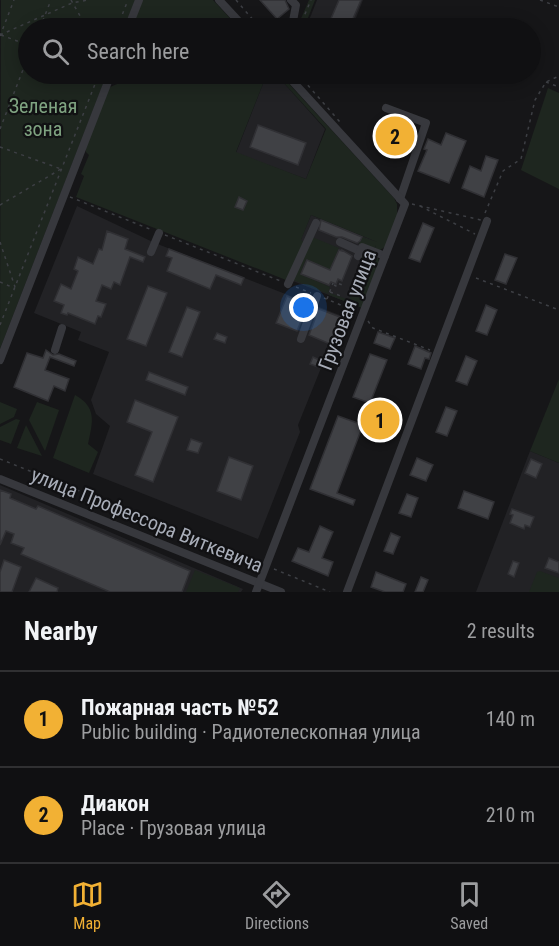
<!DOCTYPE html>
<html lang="en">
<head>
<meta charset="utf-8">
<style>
	body { margin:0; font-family:"Roboto Condensed",sans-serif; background:#19191b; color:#f1f3f6 }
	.you { position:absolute; left:304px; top:308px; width:21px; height:21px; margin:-15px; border:4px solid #fff; border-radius:50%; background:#1a73e8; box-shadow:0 0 0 9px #1a73e833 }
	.badge { display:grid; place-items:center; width:39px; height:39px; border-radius:50%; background:#f2b134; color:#111; font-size:20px; font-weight:700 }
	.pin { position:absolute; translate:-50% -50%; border:3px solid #fff; box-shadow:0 2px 6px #0006 }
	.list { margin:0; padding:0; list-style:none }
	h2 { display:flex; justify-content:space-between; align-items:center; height:78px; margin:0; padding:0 24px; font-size:26px }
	h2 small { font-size:20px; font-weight:400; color:#9c9d9f }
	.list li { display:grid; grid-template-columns:39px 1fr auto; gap:18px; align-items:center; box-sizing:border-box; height:96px; padding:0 24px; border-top:2px solid #303032 }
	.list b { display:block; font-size:22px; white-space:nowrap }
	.list p { margin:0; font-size:20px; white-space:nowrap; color:#9c9d9f }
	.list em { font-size:20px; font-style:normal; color:#9c9d9f }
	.icon { flex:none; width:33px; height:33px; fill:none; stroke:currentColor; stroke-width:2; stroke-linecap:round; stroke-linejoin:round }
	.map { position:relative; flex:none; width:559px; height:592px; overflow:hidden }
	.search { position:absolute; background:#101012; box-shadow:0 3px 15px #0003; left:18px; right:18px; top:18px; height:66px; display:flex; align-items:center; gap:15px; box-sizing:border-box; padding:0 21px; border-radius:33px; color:#9c9d9f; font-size:22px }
	.sheet { height:270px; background:#101012 }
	nav { display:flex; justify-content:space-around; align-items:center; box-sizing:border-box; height:84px; border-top:2px solid #303032; background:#101012; font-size:16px; color:#9c9d9f }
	nav a { display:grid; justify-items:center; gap:3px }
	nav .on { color:#f2b134 }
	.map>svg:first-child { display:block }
</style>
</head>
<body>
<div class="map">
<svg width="559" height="592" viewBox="0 0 559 592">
	<rect width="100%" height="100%" fill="#161618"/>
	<!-- built -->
	<g fill="#222225">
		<path d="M317,0H363L352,28H306Z"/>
		<path d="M266,76L283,82L325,129L306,179L236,153Z"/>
		<path d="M77,206L155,243L342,316L298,425L300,432L258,539L93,474L110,426L96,414L91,400L109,352L78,340L81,332L34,313Z"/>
		<path d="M311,215L377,242L352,304L285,278Z"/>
		<path d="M530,451L559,463V592H476Z"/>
		<path d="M0,485L243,589L241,592H0Z"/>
	</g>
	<!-- green -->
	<g fill="#1e261f" fill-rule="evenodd">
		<path d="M1,0H135L124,28H28V74H107L0,349Z"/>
		<path d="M142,0H213L239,28H130Z"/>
		<path d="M309,0H315L304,28H297Z"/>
		<path d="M121,74H280L394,198L397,204V217L385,247L380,250H374L376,245L373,250L359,244L362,237L377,242L311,215L301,240L305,243L286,280L76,197L84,176L81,174L89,155L86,152L85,146L108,88L117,84ZM266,76L283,82L326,129L306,179L236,152Z"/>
		<path d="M548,88L559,93V189L521,170Z"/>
		<path d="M312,237L339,248L330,270L306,259L300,274L330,287L328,294L293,280Z"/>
		<path d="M365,252L372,253L371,258L373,254L378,258L379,262L362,308L329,295L330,293L349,300L364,262L360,258Z"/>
		<path d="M559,379V463L530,451Z"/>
		<path d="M75,395C97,407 93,422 88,444L98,452L89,473L53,458Z"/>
		<path d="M0,402L17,409L14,417L0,424Z"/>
		<path d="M37,402L59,410L45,451L29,420Z"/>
		<path d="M16,419L20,420L11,444L0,440V427Z"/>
		<path d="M26,425L42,456L17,448Z"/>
		<path d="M195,570L240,588L238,592H186Z"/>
		<path d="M540,571L559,578V592H529L537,572Z"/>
	</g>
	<!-- building -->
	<g fill="#404145" stroke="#303034" stroke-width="1.5">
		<path d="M260,0H285L289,9L277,19Z"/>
		<path d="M339,0H361L349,28H327Z"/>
		<path d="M382,121L415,134L408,152L375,139Z"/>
		<path d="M258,125L306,143L298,165L250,147Z"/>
		<path d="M446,133L466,141L449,183L418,171L427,150L424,149L428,139L441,145Z"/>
		<path d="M486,156L498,160L484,197L462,188L470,166L481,171Z"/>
		<path d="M239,197L247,201L243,210L235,207Z"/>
		<path d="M321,220L362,237L360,241L357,243L342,237H336L319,230Z"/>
		<path d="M423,223L434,228L420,262L409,258Z"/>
		<path d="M107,231L128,239L125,249L145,257L143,262L130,257L120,285L114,282L111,289L102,285L96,301L106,304L101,317L98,316L95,324L68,313L67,315L61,313L64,305L54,301L61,284L71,289L78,271L74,269L78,257L93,264L99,249L102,250Z"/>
		<path d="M169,249L244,278L241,285L216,275L210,289L167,271L172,258L166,256Z"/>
		<path d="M339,250L342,251V250L352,256L342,281L338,279L336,284L331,282L329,285L301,274L307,260L330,270Z"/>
		<path d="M505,254L517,258L506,284L495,280Z"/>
		<path d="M148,286L167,293L146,346L127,339Z"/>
		<path d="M287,296L308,305L309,311L304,314L297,331L276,323Z"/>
		<path d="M486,305L497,310L487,335L476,331Z"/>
		<path d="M187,307L200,312L182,357L169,352Z"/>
		<path d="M319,309L340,317L330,344L309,335L315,319L313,313Z"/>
		<path d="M378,332L395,338L390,349L374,343Z"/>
		<path d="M217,333L227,337L225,343L214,339Z"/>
		<path d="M415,346L431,353L429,359L425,358L421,369L408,364Z"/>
		<path d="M46,350L53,355L59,354L76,361L74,366L50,357L45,370L69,379L65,391L54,386L48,401L14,387L27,353L43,358Z"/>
		<path d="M370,354L387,360L370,403L353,397Z"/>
		<path d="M466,356L477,361L467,385L456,381Z"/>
		<path d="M313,357L323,362L321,368L310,364Z"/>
		<path d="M149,372L188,387L185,395L146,380Z"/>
		<path d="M135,400L178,417L153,482L135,475L152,432L127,422Z"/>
		<path d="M446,407L457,411L447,436L436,432Z"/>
		<path d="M338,416L363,425L337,493L355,500L353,505L310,489Z"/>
		<path d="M191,439L202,443L198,453L187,450Z"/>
		<path d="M229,457L253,466L241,500L217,491Z"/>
		<path d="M417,458L433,465L426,481L410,475Z"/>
		<path d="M531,459L542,464L536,478L525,473Z"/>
		<path d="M0,490L11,494L10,498L36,509L38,506L190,571L182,592H110L21,554L24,548L11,543L14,534L6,531L0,545Z"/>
		<path d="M464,491L494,502L488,519L458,508Z"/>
		<path d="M407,494L418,498L411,517L399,513Z"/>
		<path d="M512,509L534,517L530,527L525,525L524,529L510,523L513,515L510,514Z"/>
		<path d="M320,526L333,532L322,558L333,562L328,576L292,561L298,548L309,552Z"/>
		<path d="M391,533L400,537L393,554L384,551Z"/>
		<path d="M549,558L559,562V573L545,568Z"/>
		<path d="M4,560L21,567L12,592H0V572Z"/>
		<path d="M513,561L519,563L514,577L508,574Z"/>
		<path d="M376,572L406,584L403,592H385L371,587Z"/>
		<path d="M421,577L428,580L423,592H415Z"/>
		<path d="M36,578L58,588L57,592H29Z"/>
	</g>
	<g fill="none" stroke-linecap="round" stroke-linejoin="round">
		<!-- path -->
		<g stroke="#3d3f44" stroke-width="1.5" stroke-dasharray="3 4.5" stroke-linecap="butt">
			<path d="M71,0L87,28"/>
			<path d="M236,0L260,28"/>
			<path d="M540,0L559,7"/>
			<path d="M40,28L51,0"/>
			<path d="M117,28L128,0"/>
			<path d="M299,28L311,0"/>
			<path d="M0,35L72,3L88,0"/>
			<path d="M1,35L28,45"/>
			<path d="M0,36L14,0"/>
			<path d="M94,74L104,76"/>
			<path d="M298,74L340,122"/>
			<path d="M117,80L120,74"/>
			<path d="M546,82L559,87"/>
			<path d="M0,129L28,57"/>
			<path d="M0,147L61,169"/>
			<path d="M70,197L152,230"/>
			<path d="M412,204L481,220"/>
			<path d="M0,205L61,169"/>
			<path d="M420,206L475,234"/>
			<path d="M485,213L503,171L521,159L535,100L546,82L559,76"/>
			<path d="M165,235L283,282"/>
			<path d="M0,242L15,287"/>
			<path d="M476,278L559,310"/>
			<path d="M0,282L14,288"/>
			<path d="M334,285L336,286L337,283L345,286"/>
			<path d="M296,287L311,293"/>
			<path d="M330,292L341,296"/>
			<path d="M324,298L355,311"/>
			<path d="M327,299L333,283"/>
			<path d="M368,321L373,328L430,350"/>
			<path d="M0,325L99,74"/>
			<path d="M0,459L261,564"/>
			<path d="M274,569L330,592"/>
		</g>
		<!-- minor -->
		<g stroke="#37383d" stroke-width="8">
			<path d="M219,0L245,28"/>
			<path d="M128,28L139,0"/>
			<path d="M289,28L293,21L296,5L291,0"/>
			<path d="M386,108L426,123L400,199"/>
			<path d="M340,242L360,251"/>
			<path d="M151,252L159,233"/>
			<path d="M358,256L362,247L385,256"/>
			<path d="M288,284L316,223"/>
			<path d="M313,307L317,296"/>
			<path d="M301,339L309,317"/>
			<path d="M55,350L62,328"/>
			<path d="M0,360L111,74"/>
			<path d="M0,479L281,592"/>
			<path d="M256,592L405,204L286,74"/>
			<path d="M347,592L487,221"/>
		</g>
	</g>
	<g text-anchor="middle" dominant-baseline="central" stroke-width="4.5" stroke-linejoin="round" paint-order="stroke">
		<!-- park labels -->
		<g font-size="20" fill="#7fa381" stroke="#111113">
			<text x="43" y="106">Зеленая<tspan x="43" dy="23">зона</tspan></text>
		</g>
		<!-- street labels -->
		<g font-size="20" fill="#a8adb8" stroke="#111113">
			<text transform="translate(347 310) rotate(-69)">Грузовая улица</text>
			<text transform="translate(147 520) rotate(22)">улица Профессора Виткевича</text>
		</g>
	</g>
</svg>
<div class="you"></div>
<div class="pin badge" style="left:380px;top:420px">1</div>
<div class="pin badge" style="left:395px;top:136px">2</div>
<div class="search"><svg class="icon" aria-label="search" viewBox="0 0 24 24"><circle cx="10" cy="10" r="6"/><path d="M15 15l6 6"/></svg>Search here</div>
</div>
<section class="sheet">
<h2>Nearby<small>2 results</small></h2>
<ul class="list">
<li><span class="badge">1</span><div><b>Пожарная часть №52</b><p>Public building · Радиотелескопная улица</p></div><em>140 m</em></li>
<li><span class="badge">2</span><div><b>Диакон</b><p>Place · Грузовая улица</p></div><em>210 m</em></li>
</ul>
</section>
<nav>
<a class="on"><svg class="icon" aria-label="map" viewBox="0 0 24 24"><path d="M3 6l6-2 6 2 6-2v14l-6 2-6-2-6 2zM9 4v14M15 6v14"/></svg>Map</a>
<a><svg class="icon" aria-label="directions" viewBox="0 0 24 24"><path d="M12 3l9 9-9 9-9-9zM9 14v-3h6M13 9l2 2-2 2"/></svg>Directions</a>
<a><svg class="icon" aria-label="saved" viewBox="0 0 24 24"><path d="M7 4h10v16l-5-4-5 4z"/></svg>Saved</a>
</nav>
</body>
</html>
